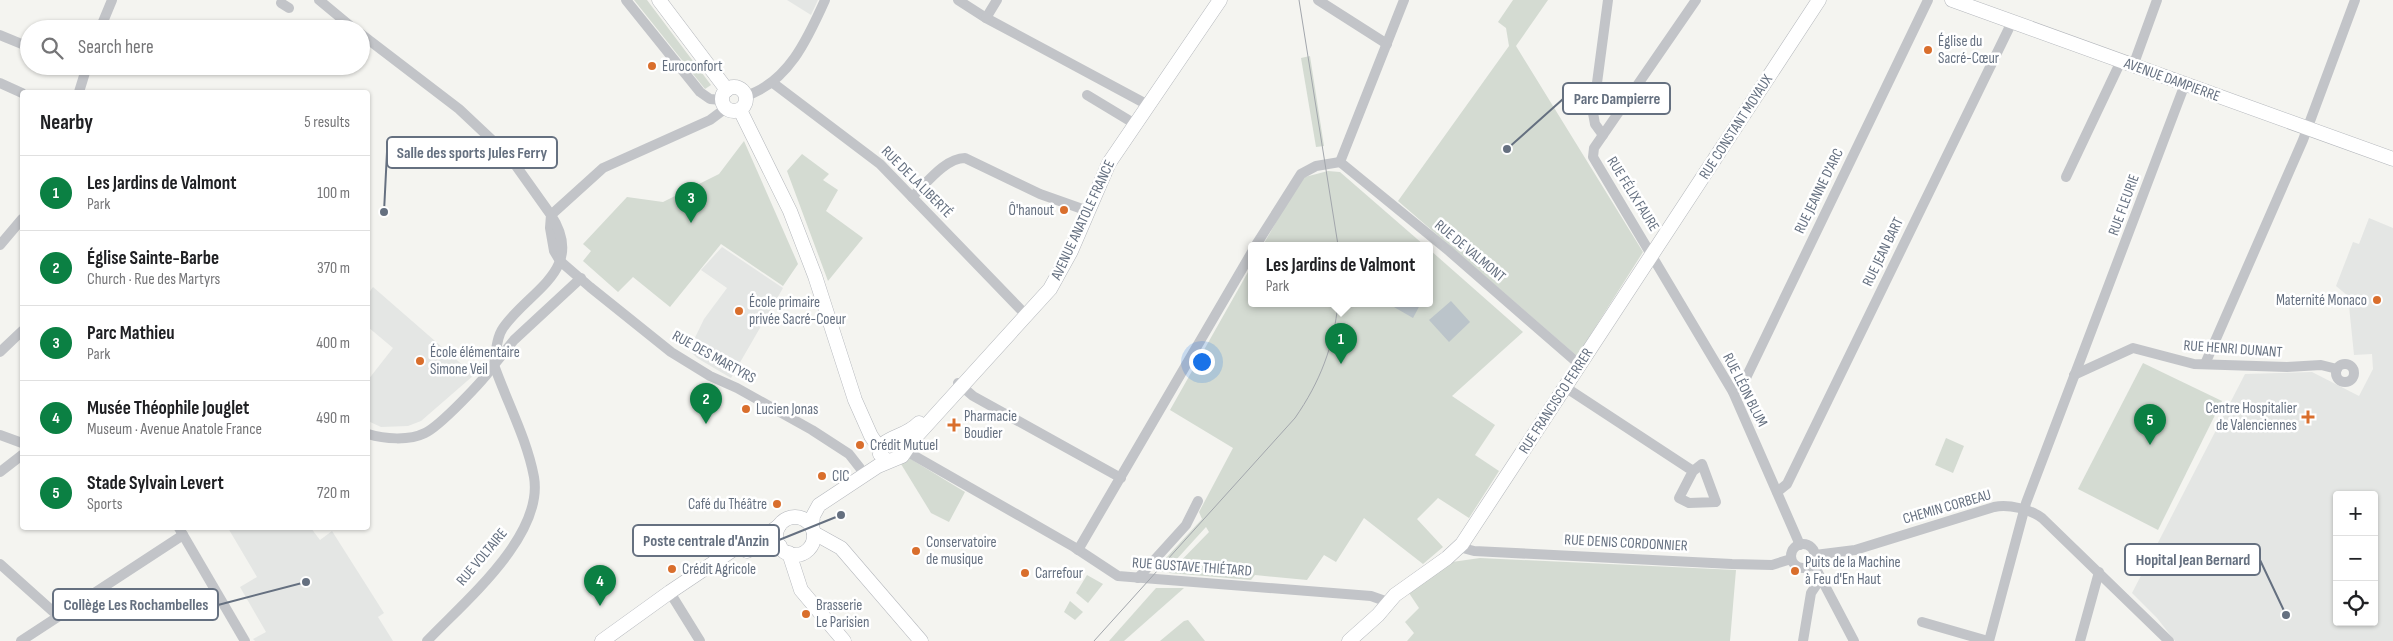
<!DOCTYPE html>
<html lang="en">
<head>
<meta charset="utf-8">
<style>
	body { margin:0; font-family:"Sofia Sans Condensed",sans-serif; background:#f2f2f2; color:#202124 }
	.controls { position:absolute; right:15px; bottom:15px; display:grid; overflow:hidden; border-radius:5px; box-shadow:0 1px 4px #0004 }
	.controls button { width:45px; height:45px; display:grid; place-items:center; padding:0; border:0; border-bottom:1px solid #e0e0e0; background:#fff; color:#202124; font:25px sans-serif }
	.you { position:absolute; left:1201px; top:361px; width:18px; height:18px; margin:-12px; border:4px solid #fff; border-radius:50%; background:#1a73e8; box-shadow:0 0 0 8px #1a73e833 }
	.badge { display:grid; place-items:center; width:32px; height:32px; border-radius:50%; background:#0b8043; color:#fff; font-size:16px; font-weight:700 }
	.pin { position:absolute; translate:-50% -41px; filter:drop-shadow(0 1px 2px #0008) }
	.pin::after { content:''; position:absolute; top:26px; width:18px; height:15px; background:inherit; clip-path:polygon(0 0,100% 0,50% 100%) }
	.popup { position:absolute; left:1248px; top:242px; width:185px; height:65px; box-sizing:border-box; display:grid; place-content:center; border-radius:5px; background:#fff; filter:drop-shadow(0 1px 4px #0005); font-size:16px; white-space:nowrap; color:#757577 }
	.popup b { font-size:19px; color:#202124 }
	.popup::after { content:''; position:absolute; left:50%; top:100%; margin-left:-10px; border:10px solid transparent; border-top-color:#fff }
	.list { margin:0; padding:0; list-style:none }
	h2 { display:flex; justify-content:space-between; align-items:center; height:65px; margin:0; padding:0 20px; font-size:21px }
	h2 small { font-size:16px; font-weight:400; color:#757577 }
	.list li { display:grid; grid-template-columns:32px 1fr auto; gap:15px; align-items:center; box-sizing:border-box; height:75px; padding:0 20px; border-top:1px solid #e0e0e0 }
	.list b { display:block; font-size:19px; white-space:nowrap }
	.list p { margin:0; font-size:16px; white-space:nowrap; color:#757577 }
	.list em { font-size:16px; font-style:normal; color:#757577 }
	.icon { flex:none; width:28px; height:28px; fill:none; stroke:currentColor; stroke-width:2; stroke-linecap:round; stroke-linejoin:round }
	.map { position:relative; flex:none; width:2393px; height:641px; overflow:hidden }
	.search { position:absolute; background:#fff; box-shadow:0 1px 4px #0004; left:20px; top:20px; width:350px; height:55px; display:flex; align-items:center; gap:12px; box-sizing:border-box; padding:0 18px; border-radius:28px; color:#757577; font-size:19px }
	.panel { position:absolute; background:#fff; box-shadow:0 1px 4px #0004; left:20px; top:90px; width:350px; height:440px; border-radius:5px }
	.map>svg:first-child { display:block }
</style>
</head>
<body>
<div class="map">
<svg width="2393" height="641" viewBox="0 0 2393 641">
	<rect width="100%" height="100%" fill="#f4f4f0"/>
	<!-- built -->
	<g fill="#e4e6e4" fill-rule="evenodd">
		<path d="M787,0H818L811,15Z"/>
		<path d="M2369,218L2393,228V641H2175L2157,618L2132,593L2245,374L2312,372L2359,396L2373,369L2372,354L2354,355L2348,296L2336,286L2353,242L2359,244ZM2337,495H2374V622H2337Z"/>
		<path d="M722,247L783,288L731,378L697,358L689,350L704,319L727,288L701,270Z"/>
		<path d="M373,287L474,375L421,421L408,426L381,427L368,421V380L393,348L368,327V294Z"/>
		<path d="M228,528H311L320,540L332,531L384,613L378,617L393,641H255L253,639L266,632L240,587L257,577Z"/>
	</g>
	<!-- green -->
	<g fill="#d4dbd2">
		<path d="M634,0H647L711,85L705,89Z"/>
		<path d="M1513,0H1548L1516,46L1643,252L1577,356L1398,201L1509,46L1506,28L1498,22Z"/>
		<path d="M1310,56L1324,146L1316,147L1301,58Z"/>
		<path d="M744,141L798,264L783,286L721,244L670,307L633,277L618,292L583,261L591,251L583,244L627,197L663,202L719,174Z"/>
		<path d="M802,154L829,174L823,180L838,190L826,211L863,238L828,281L787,171Z"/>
		<path d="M1328,171L1340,172L1424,245H1263L1301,178Z"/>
		<path d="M1430,250L1523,332L1452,396L1495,425L1475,455L1499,471L1469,518L1438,498L1417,519L1443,547L1423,564L1364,518L1336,562L1324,555L1307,580L1255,575L1251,580L1169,573L1209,532L1206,527L1165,572L1154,571L1202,519L1199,512L1233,448L1170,410L1252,265V303H1430Z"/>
		<path d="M2143,363L2222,401L2158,530L2078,489Z"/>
		<path d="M1946,438L1964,446L1953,473L1935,465Z"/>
		<path d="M909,458L965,492L949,522L931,513L901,464Z"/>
		<path d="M1480,558L1736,570L1730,641H1407L1414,633L1405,622L1419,608L1409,593L1452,562Z"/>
		<path d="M1087,575L1103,584L1088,603L1076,593Z"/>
		<path d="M1156,588H1184L1124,641H1109Z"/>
		<path d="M1070,601L1083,612L1075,620L1064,612Z"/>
		<path d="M1188,620L1205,641H1160L1184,621Z"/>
	</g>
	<!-- water -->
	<g fill="#bbc4ca">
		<path d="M1451,301L1470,322L1449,342L1429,320Z"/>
		<path d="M1387,303H1421L1413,318Z"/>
	</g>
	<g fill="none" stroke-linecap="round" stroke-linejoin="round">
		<!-- secondary casing -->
		<g stroke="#b4b7bc" stroke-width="15">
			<g id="secondary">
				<path d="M659,0L727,90"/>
				<path d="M1952,0L2393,159"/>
				<circle cx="734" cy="99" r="12"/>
				<path d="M740,110L790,211L815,276L855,400L871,436L880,449"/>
				<path d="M887,461L880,454L883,444C895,435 907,435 919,423"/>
				<circle cx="795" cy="536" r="19"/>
				<path d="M812,527L813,516L819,505L878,466L902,456L912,441L1050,289L1071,251L1109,163L1220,0"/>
				<path d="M814,533L841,548L921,641"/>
				<path d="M747,551L759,545L780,546"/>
				<path d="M789,553L801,590L844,641"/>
				<path d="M602,641L670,592L746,541L769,533L779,526"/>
				<path d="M1349,641L1378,615L1395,595L1447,558L1462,544L1819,0"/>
			</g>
		</g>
		<!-- street -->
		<g stroke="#c2c4c8" stroke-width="10">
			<path d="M319,0L354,29"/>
			<path d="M626,0L700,92L710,99L722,100"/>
			<path d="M958,0L986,18L1148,105"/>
			<path d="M1318,0L1387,44"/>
			<path d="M1696,0L1594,148L1593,157L1733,392L1800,545"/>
			<path d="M281,3L289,8"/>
			<path d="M986,18L997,0"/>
			<path d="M100,29L112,0"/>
			<path d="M361,34L459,109L509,156L551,215L550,228L554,251L560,261L590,287L671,352L710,376L737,388L812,430L849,454L860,468"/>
			<path d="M0,35L29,47"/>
			<path d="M77,66L86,70"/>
			<path d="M2133,66L2157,0"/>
			<path d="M0,83L22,93"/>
			<path d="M773,83L880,164L1027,316"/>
			<path d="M79,92L87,66"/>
			<path d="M1087,95L1135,124"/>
			<path d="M745,96C788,83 808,38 825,0"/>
			<path d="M1603,135L1595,124L1593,113L1608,0"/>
			<path d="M1340,162L1449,251L1580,365"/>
			<path d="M1340,162L1404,0"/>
			<path d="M2066,177L2121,61"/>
			<path d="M912,197C926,184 945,158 965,158L1040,194L1088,211"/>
			<path d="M0,245L22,219"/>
			<path d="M1256,245L1301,174L1316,166L1340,162"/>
			<path d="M581,278L514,340L494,365C496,354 496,338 503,328C528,291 587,270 551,215L603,168L710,120L726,108"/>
			<path d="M0,352L22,331"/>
			<circle cx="2345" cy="373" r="9"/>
			<path d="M2205,364L2303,140L2355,0"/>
			<path d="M2074,375L2133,348L2194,364L2287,367L2321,365L2337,369"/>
			<path d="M958,383L973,396L1121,478"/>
			<path d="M1565,387L1693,471L1702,464L1716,502L1689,503L1679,498L1693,471"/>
			<path d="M1733,392L1743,384L1928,0"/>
			<path d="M368,434C384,439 409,441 425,433C440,426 484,380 494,365"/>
			<path d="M0,435L22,443"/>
			<path d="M906,451L1074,547L1118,576L1371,596L1388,602"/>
			<path d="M0,472L22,455"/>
			<path d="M1777,492L1787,484L2012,22"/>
			<path d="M179,528L245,641"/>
			<circle cx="1803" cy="556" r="12"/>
			<path d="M1459,547L1474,551L1732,564L1772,565L1791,559"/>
			<path d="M1078,550L1252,252"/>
			<path d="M1815,555L1855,550L1994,507C2009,504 2030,509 2042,518L2169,641"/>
			<path d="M1813,563L1854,641"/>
			<path d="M0,564L58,616"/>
			<path d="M1138,578L1186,525L1198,501"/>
			<path d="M674,599L700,641"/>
			<path d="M1922,622L1988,641"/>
			<path d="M21,641L183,535"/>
			<path d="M427,641C464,602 544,536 534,477C527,439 507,402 494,365"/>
			<path d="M1803,641L1811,593L1821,578"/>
			<path d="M1989,641L2026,503L2185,84"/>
			<path d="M2080,641L2099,572"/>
		</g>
		<!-- secondary -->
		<use href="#secondary" stroke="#fff" stroke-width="14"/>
		<!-- tram -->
		<g stroke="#a2a6ac" stroke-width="1">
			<path d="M1299,0L1338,245"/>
			<path d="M1094,641L1295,418C1320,382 1334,346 1338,303"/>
		</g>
	</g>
	<!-- markers -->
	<g fill="#d96e2c" stroke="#fff" stroke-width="2">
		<circle cx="1928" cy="50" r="5"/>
		<circle cx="652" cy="66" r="5"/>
		<circle cx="1064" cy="210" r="5"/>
		<circle cx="2377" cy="300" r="5"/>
		<circle cx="739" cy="311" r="5"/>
		<circle cx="420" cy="361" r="5"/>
		<circle cx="746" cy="409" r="5"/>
		<path d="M2305.5 409.5h5v5h5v5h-5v5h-5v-5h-5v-5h5z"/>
		<path d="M951.5 417.5h5v5h5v5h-5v5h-5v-5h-5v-5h5z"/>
		<circle cx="860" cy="445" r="5"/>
		<circle cx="822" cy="476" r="5"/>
		<circle cx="777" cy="504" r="5"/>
		<circle cx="916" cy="551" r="5"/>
		<circle cx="672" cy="569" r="5"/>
		<circle cx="1795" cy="571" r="5"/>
		<circle cx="1025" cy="573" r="5"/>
		<circle cx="806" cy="614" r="5"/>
	</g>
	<g text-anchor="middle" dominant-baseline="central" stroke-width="5" stroke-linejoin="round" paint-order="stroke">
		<!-- poi labels -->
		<g font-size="15" fill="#657080" stroke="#fff" text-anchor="start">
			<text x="1938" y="41">Église du<tspan x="1938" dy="17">Sacré-Cœur</tspan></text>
			<text x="662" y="66">Euroconfort</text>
			<text x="1054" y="210" text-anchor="end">Ô'hanout</text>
			<text x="2367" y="300" text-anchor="end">Maternité Monaco</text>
			<text x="749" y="302">École primaire<tspan x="749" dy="17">privée Sacré-Coeur</tspan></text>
			<text x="430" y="352">École élémentaire<tspan x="430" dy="17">Simone Veil</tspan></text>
			<text x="2297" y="408" text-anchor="end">Centre Hospitalier<tspan x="2297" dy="17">de Valenciennes</tspan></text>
			<text x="756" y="409">Lucien Jonas</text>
			<text x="964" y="416">Pharmacie<tspan x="964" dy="17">Boudier</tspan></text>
			<text x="870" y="445">Crédit Mutuel</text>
			<text x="832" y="476">CIC</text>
			<text x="767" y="504" text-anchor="end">Café du Théâtre</text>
			<text x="926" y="542">Conservatoire<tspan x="926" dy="17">de musique</tspan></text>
			<text x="1805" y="562">Puits de la Machine<tspan x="1805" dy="17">à Feu d'En Haut</tspan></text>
			<text x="682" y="569">Crédit Agricole</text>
			<text x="1035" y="573">Carrefour</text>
			<text x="816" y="605">Brasserie<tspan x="816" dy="17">Le Parisien</tspan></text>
		</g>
		<!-- street labels -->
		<g font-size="15" fill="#657080" stroke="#fff">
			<text transform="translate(2172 80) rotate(20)">AVENUE DAMPIERRE</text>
			<text transform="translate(1736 127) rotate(-57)">RUE CONSTANT MOYAUX</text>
			<text transform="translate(917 182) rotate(45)">RUE DE LA LIBERTÉ</text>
			<text transform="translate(1819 191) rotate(-64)">RUE JEANNE D'ARC</text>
			<text transform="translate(1633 194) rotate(58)">RUE FÉLIX FAURE</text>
			<text transform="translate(2124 205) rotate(-70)">RUE FLEURIE</text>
			<text transform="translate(1083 220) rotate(-65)">AVENUE ANATOLE FRANCE</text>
			<text transform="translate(1470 251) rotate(40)">RUE DE VALMONT</text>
			<text transform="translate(1883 252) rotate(-64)">RUE JEAN BART</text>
			<text transform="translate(2233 349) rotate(4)">RUE HENRI DUNANT</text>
			<text transform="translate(714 357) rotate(29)">RUE DES MARTYRS</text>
			<text transform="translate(1745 390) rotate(63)">RUE LÉON BLUM</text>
			<text transform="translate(1556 401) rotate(-57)">RUE FRANCISCO FERRER</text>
			<text transform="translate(1947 507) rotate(-16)">CHEMIN CORBEAU</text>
			<text transform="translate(1626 543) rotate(3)">RUE DENIS CORDONNIER</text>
			<text transform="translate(482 557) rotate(-50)">RUE VOLTAIRE</text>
			<text transform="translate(1192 567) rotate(4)">RUE GUSTAVE THIÉTARD</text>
		</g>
	</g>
	<!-- callouts -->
	<path fill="none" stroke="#657080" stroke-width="2" d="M1507 149L1563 99M384 212L387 152M841 515L779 540M2286 615L2260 560M306 582L218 605"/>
	<g fill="#657080" stroke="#fff" stroke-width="2">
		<circle cx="1507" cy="149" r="5"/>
		<circle cx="384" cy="212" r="5"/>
		<circle cx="841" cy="515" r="5"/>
		<circle cx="2286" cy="615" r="5"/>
		<circle cx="306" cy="582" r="5"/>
	</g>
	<g fill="#fff" stroke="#657080" stroke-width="2">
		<rect x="1563" y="83" width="107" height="31" rx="5"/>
		<rect x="387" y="137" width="170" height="31" rx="5"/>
		<rect x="633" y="525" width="146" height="31" rx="5"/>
		<rect x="2125" y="544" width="135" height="31" rx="5"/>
		<rect x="53" y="589" width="165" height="31" rx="5"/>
	</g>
	<g font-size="16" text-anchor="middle" font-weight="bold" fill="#657080">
		<text x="1617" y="104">Parc Dampierre</text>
		<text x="472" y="158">Salle des sports Jules Ferry</text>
		<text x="706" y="546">Poste centrale d'Anzin</text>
		<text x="2193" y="565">Hopital Jean Bernard</text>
		<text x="136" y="610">Collège Les Rochambelles</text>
	</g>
</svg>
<div class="controls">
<button>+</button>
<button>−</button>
<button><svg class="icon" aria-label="locate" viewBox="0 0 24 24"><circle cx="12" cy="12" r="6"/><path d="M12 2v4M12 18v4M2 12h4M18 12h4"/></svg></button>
</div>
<div class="you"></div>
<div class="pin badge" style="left:1341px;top:364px">1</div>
<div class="popup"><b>Les Jardins de Valmont</b>Park</div>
<div class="pin badge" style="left:706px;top:424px">2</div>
<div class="pin badge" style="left:691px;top:223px">3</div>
<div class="pin badge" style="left:600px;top:606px">4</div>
<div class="pin badge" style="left:2150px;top:445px">5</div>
<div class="search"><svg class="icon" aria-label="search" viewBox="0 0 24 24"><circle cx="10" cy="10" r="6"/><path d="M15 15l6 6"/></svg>Search here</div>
<section class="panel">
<h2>Nearby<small>5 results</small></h2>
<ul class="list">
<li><span class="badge">1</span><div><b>Les Jardins de Valmont</b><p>Park</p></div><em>100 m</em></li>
<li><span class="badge">2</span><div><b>Église Sainte-Barbe</b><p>Church · Rue des Martyrs</p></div><em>370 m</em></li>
<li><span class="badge">3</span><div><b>Parc Mathieu</b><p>Park</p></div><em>400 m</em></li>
<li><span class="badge">4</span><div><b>Musée Théophile Jouglet</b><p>Museum · Avenue Anatole France</p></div><em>490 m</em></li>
<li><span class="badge">5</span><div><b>Stade Sylvain Levert</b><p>Sports</p></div><em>720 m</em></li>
</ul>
</section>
</div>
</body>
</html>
